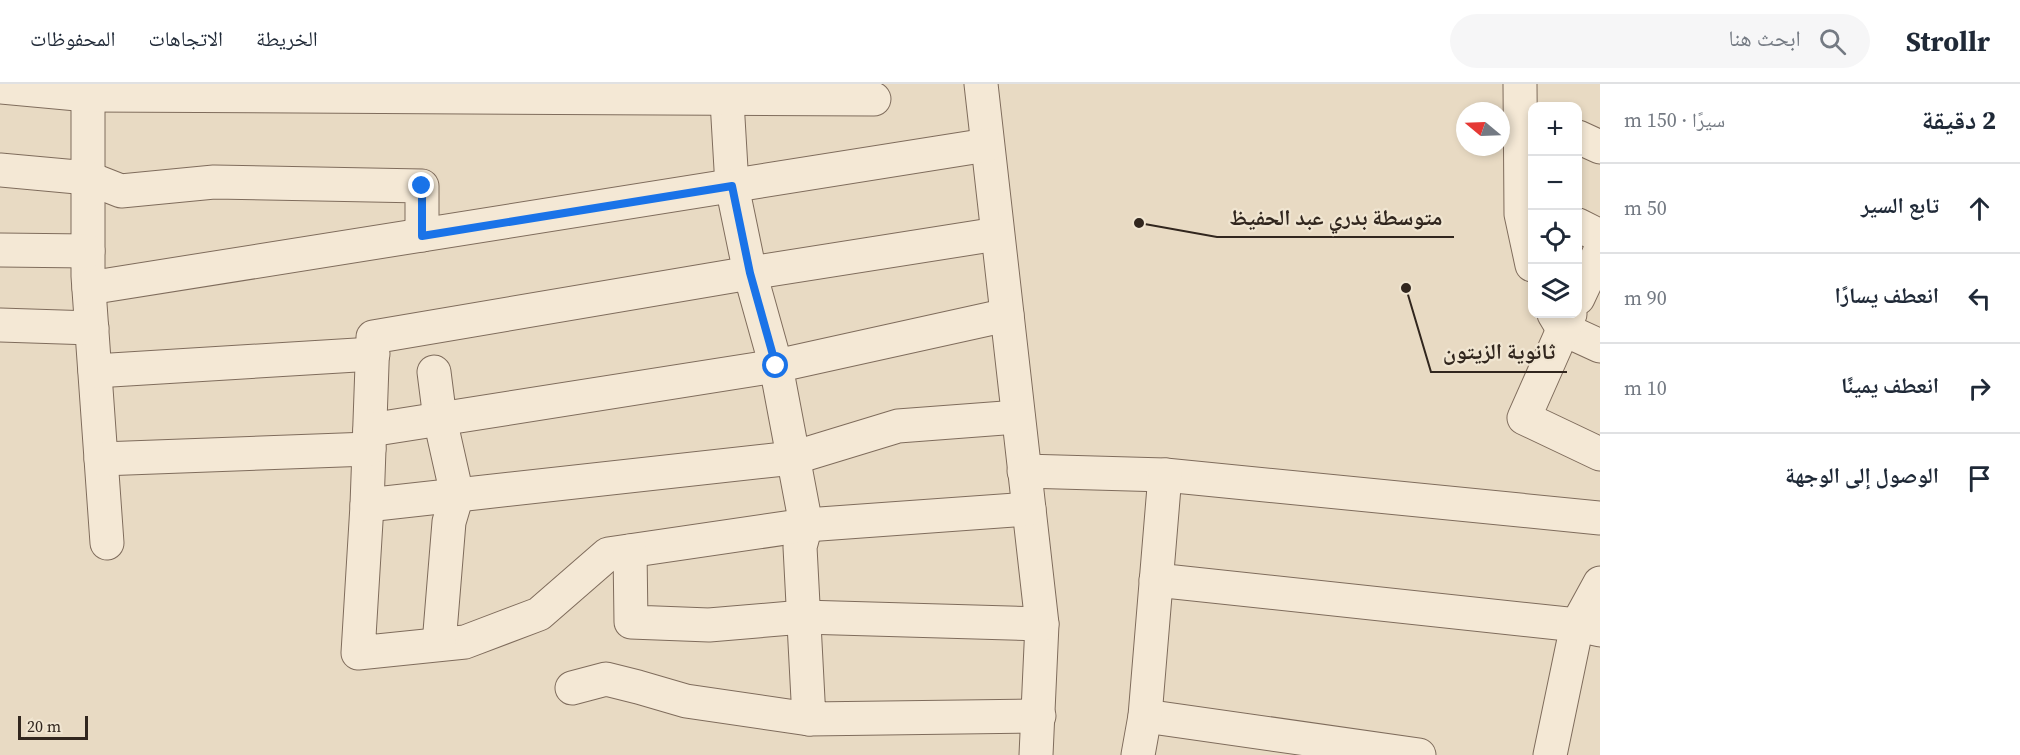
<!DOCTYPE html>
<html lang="ar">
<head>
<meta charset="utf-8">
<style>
	body { margin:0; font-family:"Source Serif 4","Noto Naskh Arabic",serif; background:#f6f6f7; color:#1f2937; direction:rtl }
	.controls { position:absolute; right:18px; top:18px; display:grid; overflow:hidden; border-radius:12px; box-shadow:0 3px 9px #0003 }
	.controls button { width:54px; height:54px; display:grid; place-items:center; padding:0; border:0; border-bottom:2px solid #e0e1e3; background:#fff; color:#1f2937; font:30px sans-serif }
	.compass { position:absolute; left:1456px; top:18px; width:54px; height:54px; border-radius:50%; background:#fff; box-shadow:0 3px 9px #0003; rotate:289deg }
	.scale { position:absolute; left:18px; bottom:15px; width:70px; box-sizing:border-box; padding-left:6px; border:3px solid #31261e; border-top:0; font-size:16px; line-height:21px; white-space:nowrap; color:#31261e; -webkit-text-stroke:4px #f0e5d1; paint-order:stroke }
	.stop { position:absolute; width:18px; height:18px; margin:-14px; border:4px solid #1a73e8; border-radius:50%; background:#fff }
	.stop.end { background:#1a73e8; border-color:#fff; box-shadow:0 2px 6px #0008 }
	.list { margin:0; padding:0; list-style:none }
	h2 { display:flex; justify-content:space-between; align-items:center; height:78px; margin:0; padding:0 24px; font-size:26px }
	h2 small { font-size:20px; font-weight:400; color:#747a83 }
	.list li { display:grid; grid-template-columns:39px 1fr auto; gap:18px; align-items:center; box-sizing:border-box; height:90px; padding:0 24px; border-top:2px solid #e0e1e3 }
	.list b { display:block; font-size:22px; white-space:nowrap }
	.list em { font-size:20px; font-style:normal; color:#747a83 }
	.icon { flex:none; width:33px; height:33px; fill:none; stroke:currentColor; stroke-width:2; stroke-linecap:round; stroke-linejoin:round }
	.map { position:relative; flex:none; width:1600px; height:671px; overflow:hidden; direction:ltr }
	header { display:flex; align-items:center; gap:36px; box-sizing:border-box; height:84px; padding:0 30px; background:#fff; border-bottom:2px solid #e0e1e3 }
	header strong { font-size:28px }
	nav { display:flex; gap:33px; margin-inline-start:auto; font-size:21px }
	.search { width:420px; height:54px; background:#f6f6f7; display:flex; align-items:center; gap:15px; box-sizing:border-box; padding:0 21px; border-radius:33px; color:#747a83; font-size:22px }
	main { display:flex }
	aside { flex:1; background:#fff }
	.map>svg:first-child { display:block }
</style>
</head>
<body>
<header>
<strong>Strollr</strong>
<div class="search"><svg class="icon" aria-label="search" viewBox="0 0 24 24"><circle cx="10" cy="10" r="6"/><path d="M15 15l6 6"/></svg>ابحث هنا</div>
<nav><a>الخريطة</a><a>الاتجاهات</a><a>المحفوظات</a></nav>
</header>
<main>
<aside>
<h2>2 دقيقة<small>سيرًا · 150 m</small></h2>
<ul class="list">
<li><svg class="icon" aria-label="ahead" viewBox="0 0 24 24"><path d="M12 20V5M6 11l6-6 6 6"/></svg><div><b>تابع السير</b></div><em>50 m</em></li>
<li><svg class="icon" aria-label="left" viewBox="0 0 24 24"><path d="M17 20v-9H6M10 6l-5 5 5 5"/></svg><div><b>انعطف يسارًا</b></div><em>90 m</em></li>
<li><svg class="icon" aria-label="right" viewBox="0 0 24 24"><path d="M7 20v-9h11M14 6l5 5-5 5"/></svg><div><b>انعطف يمينًا</b></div><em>10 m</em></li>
<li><svg class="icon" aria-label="arrive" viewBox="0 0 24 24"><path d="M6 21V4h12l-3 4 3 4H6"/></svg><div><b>الوصول إلى الوجهة</b></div></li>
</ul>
</aside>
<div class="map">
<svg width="1600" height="671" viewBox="0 0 1600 671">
	<rect width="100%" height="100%" fill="#e8dac3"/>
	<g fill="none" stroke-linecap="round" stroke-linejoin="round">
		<!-- minor casing -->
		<g stroke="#7f6c5c" stroke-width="35">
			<g id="minor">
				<path d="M88,0V192L107,459"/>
				<path d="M726,0L732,102L750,189L776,282L806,441L800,463L809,635L1039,632"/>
				<path d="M981,0L1042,540L1036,671"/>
				<path d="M1520,0L1521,130L1532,181"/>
				<path d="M0,3L88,11L874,15"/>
				<path d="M1578,53L1600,63"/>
				<path d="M0,86L88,94L121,107L214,98L422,102V151"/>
				<path d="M1578,141L1600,152"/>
				<path d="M997,150L750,189L373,253L367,421L358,569L465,558L539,530L608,470L806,441L1029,425"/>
				<path d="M0,166L88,167"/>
				<path d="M89,204L987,61"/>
				<path d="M1578,214L1600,167"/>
				<path d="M1554,230L1563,245L1600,262"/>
				<path d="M1570,230L1524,334L1600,370"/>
				<path d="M0,241L92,244"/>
				<path d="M95,287L373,270"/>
				<path d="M434,288L440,335L457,411L449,438L439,560"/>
				<path d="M370,346L776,282L1007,231"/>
				<path d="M101,375L369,365"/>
				<path d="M1024,387L1165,391L1600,434"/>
				<path d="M367,421L793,374L898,342L1018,333"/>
				<path d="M630,467L631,538L709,541L803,533L1042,540"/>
				<path d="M1156,496L1577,541L1600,546"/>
				<path d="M572,604L606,595L638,603L686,617L809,635"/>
				<path d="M1145,632L1419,671"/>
				<path d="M1138,671L1145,632L1165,391"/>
				<path d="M1550,671L1577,541L1600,499"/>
			</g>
		</g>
		<!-- minor -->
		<use href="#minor" stroke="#f4e8d5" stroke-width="33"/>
	</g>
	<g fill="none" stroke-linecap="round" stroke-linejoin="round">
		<!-- route -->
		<path stroke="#1a73e8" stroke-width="8" d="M422,102V152L732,102L750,189L776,282"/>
	</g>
	<!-- callouts -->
	<path fill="none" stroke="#31261e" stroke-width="2" d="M1139 139L1217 153H1454M1406 204L1431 288H1567"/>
	<g fill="#31261e" stroke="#f0e5d1" stroke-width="2">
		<circle cx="1139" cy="139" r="6"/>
		<circle cx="1406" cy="204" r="6"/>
	</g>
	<g font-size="22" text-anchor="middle" font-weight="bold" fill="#31261e" stroke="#f0e5d1" stroke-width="4.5" stroke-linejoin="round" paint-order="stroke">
		<text x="1336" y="141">متوسطة بدري عبد الحفيظ</text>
		<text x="1499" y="275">ثانوية الزيتون</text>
	</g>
</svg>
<div class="controls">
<button>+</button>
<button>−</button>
<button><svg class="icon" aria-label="locate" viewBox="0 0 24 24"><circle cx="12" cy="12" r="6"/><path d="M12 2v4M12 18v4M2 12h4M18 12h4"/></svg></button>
<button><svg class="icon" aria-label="layers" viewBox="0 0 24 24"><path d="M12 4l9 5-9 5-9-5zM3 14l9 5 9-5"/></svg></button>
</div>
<svg class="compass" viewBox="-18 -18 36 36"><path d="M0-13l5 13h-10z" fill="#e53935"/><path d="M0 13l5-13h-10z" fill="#747a83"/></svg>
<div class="scale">20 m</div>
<div class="stop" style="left:776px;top:282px"></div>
<div class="stop end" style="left:422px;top:102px"></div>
</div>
</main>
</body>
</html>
